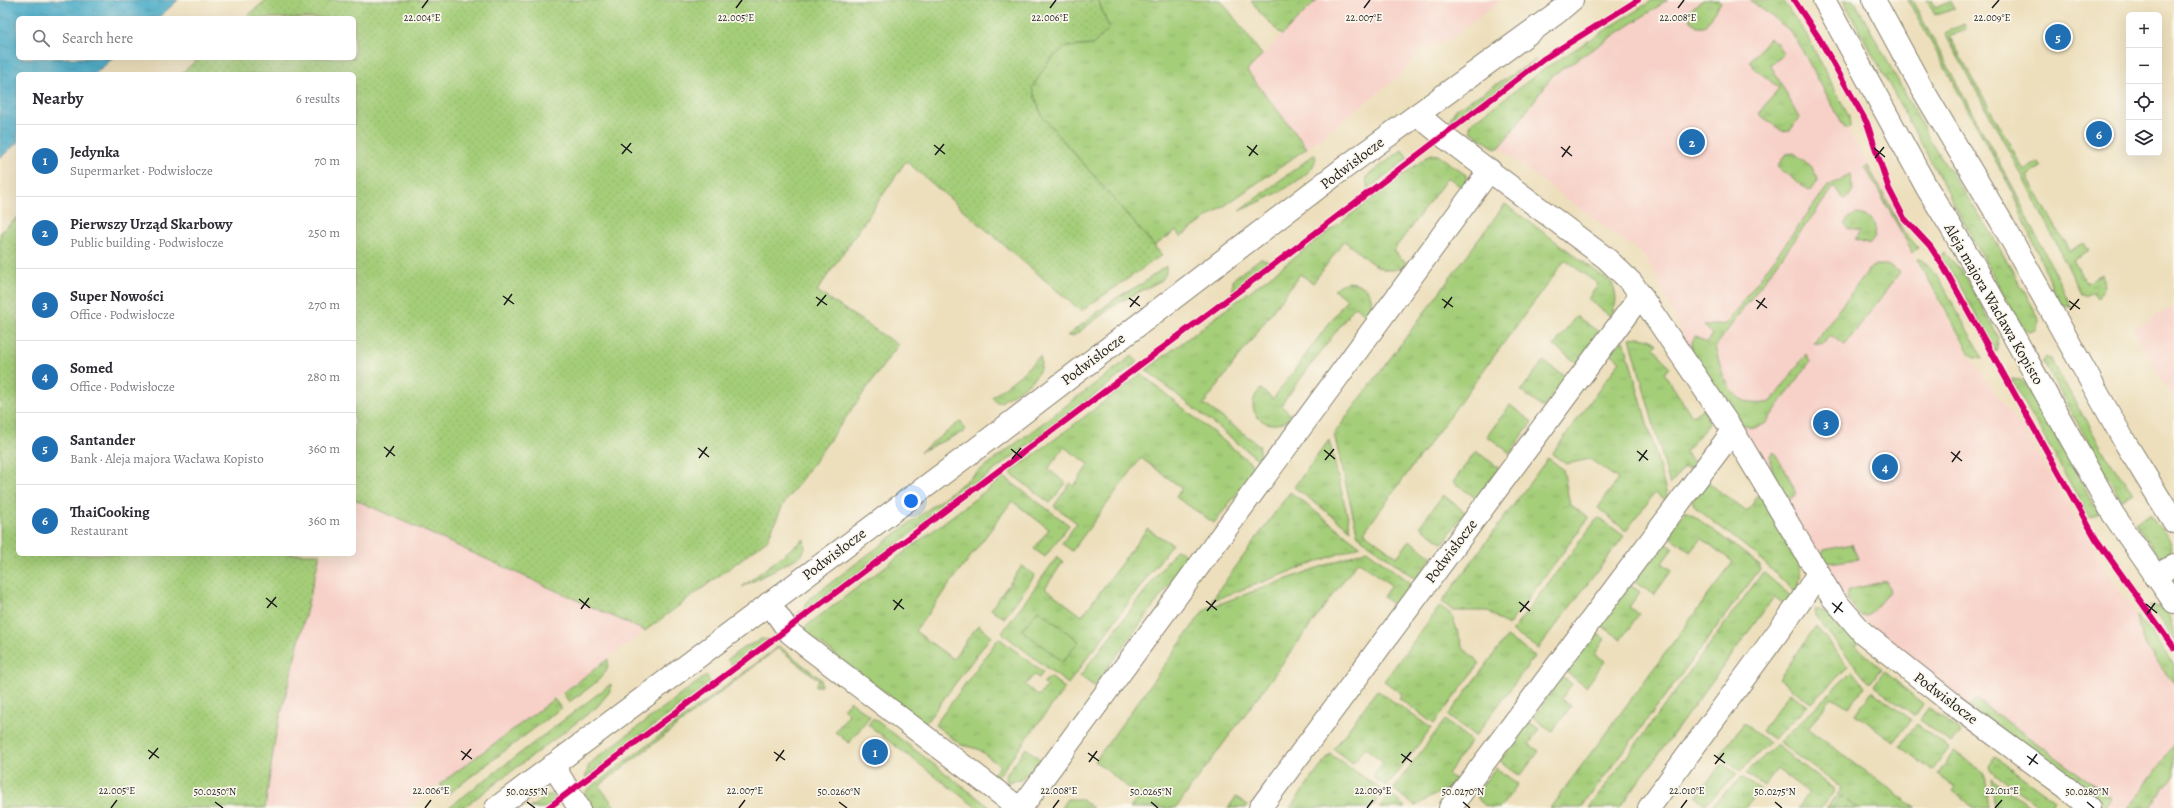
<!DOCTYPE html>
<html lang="en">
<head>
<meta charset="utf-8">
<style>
	body { margin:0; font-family:Alegreya,serif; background:#f2f2f3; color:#2b2b33 }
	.controls { position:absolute; right:12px; top:12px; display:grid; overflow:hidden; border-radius:6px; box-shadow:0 4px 16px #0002 }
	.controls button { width:36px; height:36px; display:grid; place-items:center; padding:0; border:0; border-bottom:1px solid #e1e1e2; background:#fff; color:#2b2b33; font:20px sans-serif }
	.you { position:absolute; left:911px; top:501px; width:14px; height:14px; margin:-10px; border:3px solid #fff; border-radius:50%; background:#1a73e8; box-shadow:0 0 0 6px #1a73e833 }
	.badge { display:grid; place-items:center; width:26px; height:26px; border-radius:50%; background:#1f6fb2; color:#fff; font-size:13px; font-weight:700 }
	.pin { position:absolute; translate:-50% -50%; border:2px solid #fff; box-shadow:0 1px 4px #0006 }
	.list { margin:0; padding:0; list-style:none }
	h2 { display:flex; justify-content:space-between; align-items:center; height:52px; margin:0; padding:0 16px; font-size:17px }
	h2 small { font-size:13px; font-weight:400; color:#7c7c81 }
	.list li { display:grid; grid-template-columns:26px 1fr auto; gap:12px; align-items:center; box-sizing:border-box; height:72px; padding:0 16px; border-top:1px solid #e1e1e2 }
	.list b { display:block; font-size:15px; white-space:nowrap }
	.list p { margin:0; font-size:13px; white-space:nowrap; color:#7c7c81 }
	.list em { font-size:13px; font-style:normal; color:#7c7c81 }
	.icon { flex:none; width:22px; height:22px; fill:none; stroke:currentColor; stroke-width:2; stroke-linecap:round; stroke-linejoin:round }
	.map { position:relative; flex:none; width:2174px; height:808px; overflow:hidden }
	.search { position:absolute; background:#fff; box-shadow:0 4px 16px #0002; left:16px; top:16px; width:340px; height:44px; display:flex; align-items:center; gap:10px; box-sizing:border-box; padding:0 14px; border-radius:6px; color:#7c7c81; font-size:15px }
	.panel { position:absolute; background:#fff; box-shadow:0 4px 16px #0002; left:16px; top:72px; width:340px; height:484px; border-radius:6px }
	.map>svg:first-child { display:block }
</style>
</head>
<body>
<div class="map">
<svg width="2174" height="808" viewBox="0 0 2174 808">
	<defs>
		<pattern id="grass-tufts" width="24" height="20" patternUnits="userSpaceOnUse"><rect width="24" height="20" fill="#a5ce79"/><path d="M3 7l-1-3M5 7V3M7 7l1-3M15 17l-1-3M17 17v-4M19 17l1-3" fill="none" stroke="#8db068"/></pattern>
		<pattern id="park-dots" width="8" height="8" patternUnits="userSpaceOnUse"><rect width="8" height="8" fill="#a5ce79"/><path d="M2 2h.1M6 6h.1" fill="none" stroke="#8db068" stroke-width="1.8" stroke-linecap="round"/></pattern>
		<pattern id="water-ripples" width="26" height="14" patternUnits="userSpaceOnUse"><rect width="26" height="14" fill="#48acc8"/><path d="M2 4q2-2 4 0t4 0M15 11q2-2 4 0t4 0" fill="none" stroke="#3b8ba2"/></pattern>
	</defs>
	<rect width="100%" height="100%" fill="#fbf7ec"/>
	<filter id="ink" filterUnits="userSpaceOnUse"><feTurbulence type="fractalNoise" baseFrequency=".025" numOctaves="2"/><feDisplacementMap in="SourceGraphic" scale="8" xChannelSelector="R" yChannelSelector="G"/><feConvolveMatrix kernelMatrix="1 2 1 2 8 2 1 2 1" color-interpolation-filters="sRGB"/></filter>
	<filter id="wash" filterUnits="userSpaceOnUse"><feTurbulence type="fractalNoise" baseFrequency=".012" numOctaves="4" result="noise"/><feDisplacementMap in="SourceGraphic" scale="16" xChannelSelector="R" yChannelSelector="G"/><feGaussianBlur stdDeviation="0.9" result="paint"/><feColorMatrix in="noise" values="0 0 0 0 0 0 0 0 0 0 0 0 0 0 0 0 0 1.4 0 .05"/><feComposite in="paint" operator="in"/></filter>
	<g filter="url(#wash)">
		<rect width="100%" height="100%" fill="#eddfbc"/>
		<!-- built -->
		<g fill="#f7d1c8">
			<path d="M1317,0H1501L1448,41L1422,49L1397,78L1307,148L1247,71Z"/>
			<path d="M1669,0H1749L1787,29L1797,41L1846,129L1884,189L1902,221L1917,262L1970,358L2026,434L2112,579L2149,634L2174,665V808H2105L1962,702L1860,616L1849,605L1691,353L1653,269L1640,252L1546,184L1500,148L1553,75Z"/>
			<path d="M2174,306V401L2133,329Z"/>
			<path d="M354,499L645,631L407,808H265L275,739L320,554H354Z"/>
		</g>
		<!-- grass -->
		<g fill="url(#grass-tufts)" stroke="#60754a">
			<path d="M1098,0H1221L1262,55L1247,71L1307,148L1180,237L1176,231L1154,246L1042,116L1031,88L1048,62L1065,47L1092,45L1109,29Z"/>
			<path d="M1251,0H1317L1282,35L1261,14Z"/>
			<path d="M1653,0H1668L1553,75L1500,147L1496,149L1470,131V124L1547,67Z"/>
			<path d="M1703,0H1719L1721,2L1704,27H1699L1690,21L1689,10Z"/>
			<path d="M1750,0H1782L1806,34L1849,117L1850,127L1846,130L1797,41L1788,29Z"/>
			<path d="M1843,0H1854L1935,149L1988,228L2038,316L2039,321L2035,330L2029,332L2021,327Z"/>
			<path d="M1908,0H1912L2014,190L2072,308L2061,303L2054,292L2011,189Z"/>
			<path d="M1927,0H1932L1935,8L1951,1L1955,9L1935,15Z"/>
			<path d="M1964,24L1966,29L1950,37L2024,170L2039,162L2042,167L2027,176L2069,251L2084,243L2089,251L2073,260L2086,283L2102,274L2105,286L2097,299L2093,293L2087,296L2081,293L2022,175L1945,33Z"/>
			<path d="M1769,38L1777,43L1783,54L1780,58L1770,64L1799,117L1790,130L1782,131L1759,114L1779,88L1753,67L1750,61Z"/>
			<path d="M1536,60L1450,126L1451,117L1456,109Z"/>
			<path d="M1402,150L1408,158L1368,189L1366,177Z"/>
			<path d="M1794,153L1811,166L1818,179L1810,191L1777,167L1786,154Z"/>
			<path d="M1315,154C1323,176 1255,204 1239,211Z"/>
			<path d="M1431,154L1438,155L1466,175V180L1462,188L1448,177L1393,251L1407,263C1385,284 1362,253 1344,241L1313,283L1300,274L1204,404L1259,445L1261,456L1259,460L1146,370Z"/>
			<path d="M1868,166L1902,229L1918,248L1913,253L1865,167Z"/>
			<path d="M1850,175L1853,188L1851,195L1844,199L1834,187L1715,347C1723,377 1730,411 1771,402L1806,354L1810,362L1765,424L1754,427L1740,424L1692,353V342L1695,336L1706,343L1713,334L1704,326L1726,324L1828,186Z"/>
			<path d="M1505,204L1612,283C1617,295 1618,305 1610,316L1588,299L1598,284L1565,260L1364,532L1397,557L1410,540L1432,557L1416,579L1358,536L1334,434Z"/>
			<path d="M1856,214C1873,215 1882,230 1870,244L1855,239L1860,232L1848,228L1845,224L1848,218Z"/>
			<path d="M1945,253L1965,275L1999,338L1996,352L1956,278L1940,257Z"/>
			<path d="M1261,258L1271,263L1233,291V279Z"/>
			<path d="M1917,259H1921L1939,278L1983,359L1975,358L1970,354Z"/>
			<path d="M1875,265H1887L1900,272L1845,345L1830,335L1823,344L1814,343L1869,269Z"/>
			<path d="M1166,266V273L1162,280L1118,303L1073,336H1067L1116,298L1143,283Z"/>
			<path d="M1348,282C1368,283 1377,298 1368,316L1355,306L1281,405L1292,416L1291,417C1267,438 1239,408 1261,389L1273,399L1347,299L1334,290L1341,284Z"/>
			<path d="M1576,316L1599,332L1577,363L1554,346Z"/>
			<path d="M1639,337L1650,339L1658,344L1654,347L1670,368L1664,373L1692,416L1704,408L1709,424L1685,452L1694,462L1689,469L1684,467L1670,485L1630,338Z"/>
			<path d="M1624,340L1668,499L1666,501L1655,493L1626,531L1598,508L1618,479L1590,459L1566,464L1552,454L1620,361L1609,352Z"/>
			<path d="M1040,356C1047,378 1016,391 1001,402H996L992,397L1019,376Z"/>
			<path d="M1132,356L1138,362L800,617L799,612L802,611L809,599Z"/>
			<path d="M2046,357L2051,360L2108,459L2133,493L2121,500L2043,362Z"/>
			<path d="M1543,361L1566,377L1543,408L1521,391Z"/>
			<path d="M1141,374L1257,468L1214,523L1176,497L1182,488L1141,458L1072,551L1062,543L1077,523L1054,506L1070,483L1074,486L1089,464L1064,447L1048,469L1066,483L1050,503L1010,473Z"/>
			<path d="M2011,379L2021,380L2026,384L2099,513L2090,518Z"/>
			<path d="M1510,405L1532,422L1510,453L1487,436Z"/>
			<path d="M961,421L965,431L920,452Z"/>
			<path d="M1329,440L1351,530L1294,487Z"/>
			<path d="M1476,451L1499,468L1476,498L1453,482Z"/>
			<path d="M1774,452L1785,469L1797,495L1787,500C1779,485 1770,472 1770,455Z"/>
			<path d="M1548,458L1563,469L1570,505L1588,517L1587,520L1508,626L1487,611H1453L1442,602Z"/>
			<path d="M1004,477L1069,525L1045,557L1034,549L1049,529L1012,501L915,631L953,659L978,625L991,636L927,721L924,722L809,635L805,627Z"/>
			<path d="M1706,481L1747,512L1759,494C1769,511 1798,551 1800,568C1801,577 1799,585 1796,593L1755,554L1696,508L1692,501Z"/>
			<path d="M1290,492L1360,546L1211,601Z"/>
			<path d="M1443,495L1465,512L1443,543L1420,526Z"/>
			<path d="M1686,510L1760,565V569L1581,808H1550L1733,562L1701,538L1690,552L1668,535Z"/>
			<path d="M2150,514L2169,539L2172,547L2168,555L2162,556L2157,554L2136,523Z"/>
			<path d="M1599,518L1624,536L1538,649L1512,631L1596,520Z"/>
			<path d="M1147,529L1172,544L1068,684L1002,633L1057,557L1063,562L1045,588L1082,616Z"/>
			<path d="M804,539L805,548L802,555L742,587Z"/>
			<path d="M1663,541L1673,548L1662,563L1672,570L1654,595L1634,581Z"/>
			<path d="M1852,544L1858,559L1829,563L1821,561L1820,557L1824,550Z"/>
			<path d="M1177,549L1189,558L1094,686L1080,676Z"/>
			<path d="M1367,550L1411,584L1395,606L1383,597L1391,585L1358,561L1176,808H1130L1139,796L1095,761L1205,609Z"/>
			<path d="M1022,566L1035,575L1004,618L991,609Z"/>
			<path d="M1763,572L1792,597L1786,605L1774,597L1619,808H1589Z"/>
			<path d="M1886,581L1890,591L1868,616H1861L1846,598L1849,590Z"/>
			<path d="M1630,585L1640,592L1629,607L1639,614L1621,639L1601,625Z"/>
			<path d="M2149,605C2167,606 2174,623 2174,640Z"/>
			<path d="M1440,606L1452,615L1463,648L1480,663L1434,724L1399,698L1402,694L1384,681Z"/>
			<path d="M1814,610C1832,608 1846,631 1858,643L1855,646L1881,668L1871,682H1868L1815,616Z"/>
			<path d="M2138,615L2174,665V683C2158,664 2136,640 2138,615Z"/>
			<path d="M1816,626L1848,667L1811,703L1779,679Z"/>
			<path d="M1595,632L1605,639L1595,654L1605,661L1586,687L1566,672Z"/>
			<path d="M1507,637L1535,656L1475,736L1448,716Z"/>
			<path d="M760,639L770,640L736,665L731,664L727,660L744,647L759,641Z"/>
			<path d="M998,639H1000L1043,672L1039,678L1034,675L1025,685L1039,696L1047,686L1043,683L1050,677L1065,688L997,778L993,775L1000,766L978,749L961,745L935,725Z"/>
			<path d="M779,646L821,679V686H815L819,680L778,648L599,786L616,808H594L585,794L586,791Z"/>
			<path d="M608,659C612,676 581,693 569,702L563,693Z"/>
			<path d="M1852,671L1865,687L1848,707L1832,697L1808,729L1916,808H1827L1842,788L1779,743Z"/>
			<path d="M1884,671L1923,704L1916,715L1914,716L1875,687L1874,685Z"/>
			<path d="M707,675L710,684L585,778L589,765L594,760Z"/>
			<path d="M1562,677L1572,684L1561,699L1571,706L1552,732L1533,717Z"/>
			<path d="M611,684L610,691L597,707L463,808H448Z"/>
			<path d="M1377,690L1431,728L1388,785H1385L1374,778V774L1383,762L1366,748L1353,763L1334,749Z"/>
			<path d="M1872,691L1911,720L1894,742L1856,714Z"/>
			<path d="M1790,693L1808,706L1773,739L1762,731Z"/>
			<path d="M554,699L561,708L448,794L440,784Z"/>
			<path d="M1976,699L2112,798L2105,807L1969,707Z"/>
			<path d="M850,701L870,716L849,743L835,732L849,714L843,709Z"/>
			<path d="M1928,707L1961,732L1951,743L1920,720Z"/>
			<path d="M873,718L991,808H977L868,725Z"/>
			<path d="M1445,720L1471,741L1448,774L1459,782L1415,806L1393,789Z"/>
			<path d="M1529,722L1539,729L1529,744L1539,751L1520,776L1500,761Z"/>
			<path d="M1744,723L1769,743L1740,771L1719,756Z"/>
			<path d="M1917,724L1949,748L1932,771L1900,746Z"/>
			<path d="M1776,745L1835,790L1822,808H1798L1809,793L1777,769L1764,786L1746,773Z"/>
			<path d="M2174,745V775L2151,808H2128Z"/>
			<path d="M1026,748L1041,760L1021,779L1007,782L1006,775Z"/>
			<path d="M1954,751L1984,773L1989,808H1974L1953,791L1956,787L1938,774Z"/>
			<path d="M1330,754L1381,789L1383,792L1371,808H1290Z"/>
			<path d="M1995,757L2054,800L2048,808H2041L1990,770L1989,766Z"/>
			<path d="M1722,763L1737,774L1705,804L1696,797Z"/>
			<path d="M1496,768L1518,784L1500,808C1488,808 1481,806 1476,794Z"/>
			<path d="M1742,777L1759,790L1746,808H1716L1712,805Z"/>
			<path d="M1991,778L2031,808H1995Z"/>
			<path d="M1390,794L1406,808H1379Z"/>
			<path d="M548,795H552L556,800L545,808H530Z"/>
			<path d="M1236,797L1248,805L1246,808H1228Z"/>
			<path d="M1067,799H1081L1093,808H1061Z"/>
		</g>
		<!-- park -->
		<g fill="url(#park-dots)" stroke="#60754a">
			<path d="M266,0H1098L1109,29L1092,45L1065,47L1048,62L1032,88L1042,116L1162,255L1081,311L906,161L817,291L898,345L783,505L767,540L645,631L354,499V74H181L199,58H354V18H245Z"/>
			<path d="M18,217V554H320L275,739L265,808H0V233Z"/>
			<path d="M1842,795L1859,808H1833Z"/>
		</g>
		<!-- pitch -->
		<path fill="#a5ce79" stroke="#60754a" d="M1038,610L1079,641L1063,662L1022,630Z"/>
		<!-- water -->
		<path fill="url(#water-ripples)" stroke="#326472" d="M0,0H178L158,18H18V58H113L95,74H18V142L0,158Z"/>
	</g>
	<g filter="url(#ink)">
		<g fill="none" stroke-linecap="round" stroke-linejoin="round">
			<!-- minor casing -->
			<g stroke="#847e6c" stroke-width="24">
				<g id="minor">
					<path d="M1418,115L1447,139L1607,259L1632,283L1733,431L1832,597L1863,633L1953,704L2067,788L2089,808"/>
					<path d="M2155,577L2174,565"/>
					<path d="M769,603L790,633L805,645L1019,808"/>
					<path d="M553,765L579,808"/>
					<path d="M496,808L984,443L1340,171L1558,12L1572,0"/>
					<path d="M1021,808L1490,170"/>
					<path d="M1260,808L1641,295"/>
					<path d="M1450,808L1733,431"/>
					<path d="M1649,808L1800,602L1818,573"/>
				</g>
			</g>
			<!-- major casing -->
			<g stroke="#847e6c" stroke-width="24">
				<g id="major">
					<path d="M1824,0L1927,188L1974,265L2113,514L2174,602"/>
					<path d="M1874,0L1923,90L2001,221L2126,444L2174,522"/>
				</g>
			</g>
			<!-- minor -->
			<use href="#minor" stroke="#fff" stroke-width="22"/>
			<!-- major -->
			<use href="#major" stroke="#fff" stroke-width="22"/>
			<!-- cycleway casing -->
			<g stroke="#fbf7ec" stroke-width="8">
				<g id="cycleway">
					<path d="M1794,0L1819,38L1867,123L1889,189L1904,218L1930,246L1943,266L2096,539L2174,648"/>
					<path d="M548,808L1272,266L1545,58L1638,0"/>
				</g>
			</g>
			<!-- cycleway -->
			<use href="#cycleway" stroke="#d6006c" stroke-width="6"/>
		</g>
	</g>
	<!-- ticks -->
	<path fill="none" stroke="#1c1c1c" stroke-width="1.5" d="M422,8L428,0M736,8L742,0M1050,8L1056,0M1364,8L1370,0M1678,8L1684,0M1992,8L1999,0M621,144L632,153M934,145L945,154M1247,146L1258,155M1561,147L1572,156M1874,148L1885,157M622,154L631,143M935,155L944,144M1249,156L1257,145M1562,157L1570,146M1875,158L1884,147M503,296L514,304M816,297L827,305M1129,298L1140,306M1442,299L1453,307M1756,300L1767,308M2069,301L2080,309M504,305L512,294M817,306L826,295M1130,307L1139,296M1444,308L1452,297M1757,309L1765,298M2070,310L2079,299M384,447L395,456M698,448L709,457M1011,449L1022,458M1324,450L1335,459M1637,451L1648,460M1951,452L1962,461M386,457L394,446M699,458L707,447M1012,459L1021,448M1325,460L1334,449M1639,461L1647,450M1952,462L1960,451M266,598L277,607M579,599L590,608M893,600L904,609M1206,601L1217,610M1519,602L1530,611M1832,603L1843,612M2146,604L2157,613M267,608L276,597M581,609L589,598M894,610L902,599M1207,611L1216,600M1520,612L1529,601M1834,613L1842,602M2147,614L2155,603M148,750L159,758M461,751L472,759M774,752L785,760M1088,753L1099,761M1401,754L1412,762M1714,755L1725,763M2027,756L2038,764M149,759L158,748M462,760L471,749M776,761L784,750M1089,762L1097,751M1402,763L1411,752M1715,764L1724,753M2029,765L2037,754M215,802L223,808M527,802L535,808M839,802L847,808M1151,802L1158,808M1463,802L1470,808M1775,802L1782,808M2087,802L2094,808M111,808L117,800M425,808L431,800M739,808L745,800M1053,808L1059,800M1367,808L1373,800M1681,808L1687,800M1995,808L2002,800"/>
	<g text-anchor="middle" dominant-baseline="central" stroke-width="3.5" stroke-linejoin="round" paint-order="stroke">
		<!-- street labels -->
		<g font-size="15" fill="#1c1c1c" stroke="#fbf7ec">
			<text transform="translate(1352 163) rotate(-37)">Podwisłocze</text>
			<text transform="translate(1994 304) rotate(60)">Aleja majora Wacława Kopisto</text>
			<text transform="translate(1093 359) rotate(-37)">Podwisłocze</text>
			<text transform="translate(1451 551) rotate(-53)">Podwisłocze</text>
			<text transform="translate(834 554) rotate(-37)">Podwisłocze</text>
			<text transform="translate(1946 698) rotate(37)">Podwisłocze</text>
		</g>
	</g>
	<g font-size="10" text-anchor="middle" fill="#1c1c1c" stroke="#fbf7ec" stroke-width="3.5" stroke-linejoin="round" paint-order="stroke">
		<text x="422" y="21">22.004°E</text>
		<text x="736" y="21">22.005°E</text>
		<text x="1050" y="21">22.006°E</text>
		<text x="1364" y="21">22.007°E</text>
		<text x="1678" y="21">22.008°E</text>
		<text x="1992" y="21">22.009°E</text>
		<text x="117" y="794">22.005°E</text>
		<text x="431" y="794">22.006°E</text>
		<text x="745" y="794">22.007°E</text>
		<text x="1059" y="794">22.008°E</text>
		<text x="1373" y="794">22.009°E</text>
		<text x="1687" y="794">22.010°E</text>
		<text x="2002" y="794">22.011°E</text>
		<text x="215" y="795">50.0250°N</text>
		<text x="527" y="795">50.0255°N</text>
		<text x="839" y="795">50.0260°N</text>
		<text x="1151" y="795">50.0265°N</text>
		<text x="1463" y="795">50.0270°N</text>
		<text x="1775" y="795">50.0275°N</text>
		<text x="2087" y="795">50.0280°N</text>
	</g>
</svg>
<div class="controls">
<button>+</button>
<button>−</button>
<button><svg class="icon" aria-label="locate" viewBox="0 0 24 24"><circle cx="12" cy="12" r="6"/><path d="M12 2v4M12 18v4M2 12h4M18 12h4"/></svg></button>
<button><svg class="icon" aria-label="layers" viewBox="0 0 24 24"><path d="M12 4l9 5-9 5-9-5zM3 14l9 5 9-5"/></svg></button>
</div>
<div class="you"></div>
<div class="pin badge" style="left:875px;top:752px">1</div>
<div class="pin badge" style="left:1692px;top:142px">2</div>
<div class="pin badge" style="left:1826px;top:423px">3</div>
<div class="pin badge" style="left:1885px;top:467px">4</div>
<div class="pin badge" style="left:2058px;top:37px">5</div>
<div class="pin badge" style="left:2099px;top:134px">6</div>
<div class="search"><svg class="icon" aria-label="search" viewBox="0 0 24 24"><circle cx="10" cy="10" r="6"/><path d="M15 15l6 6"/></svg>Search here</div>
<section class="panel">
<h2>Nearby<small>6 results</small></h2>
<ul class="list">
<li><span class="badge">1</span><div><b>Jedynka</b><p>Supermarket · Podwisłocze</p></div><em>70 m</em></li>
<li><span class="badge">2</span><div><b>Pierwszy Urząd Skarbowy</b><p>Public building · Podwisłocze</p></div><em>250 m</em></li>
<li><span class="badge">3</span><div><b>Super Nowości</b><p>Office · Podwisłocze</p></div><em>270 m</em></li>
<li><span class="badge">4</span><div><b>Somed</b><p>Office · Podwisłocze</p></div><em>280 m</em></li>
<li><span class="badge">5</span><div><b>Santander</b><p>Bank · Aleja majora Wacława Kopisto</p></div><em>360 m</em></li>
<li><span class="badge">6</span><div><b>ThaiCooking</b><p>Restaurant</p></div><em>360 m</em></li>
</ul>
</section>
</div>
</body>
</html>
